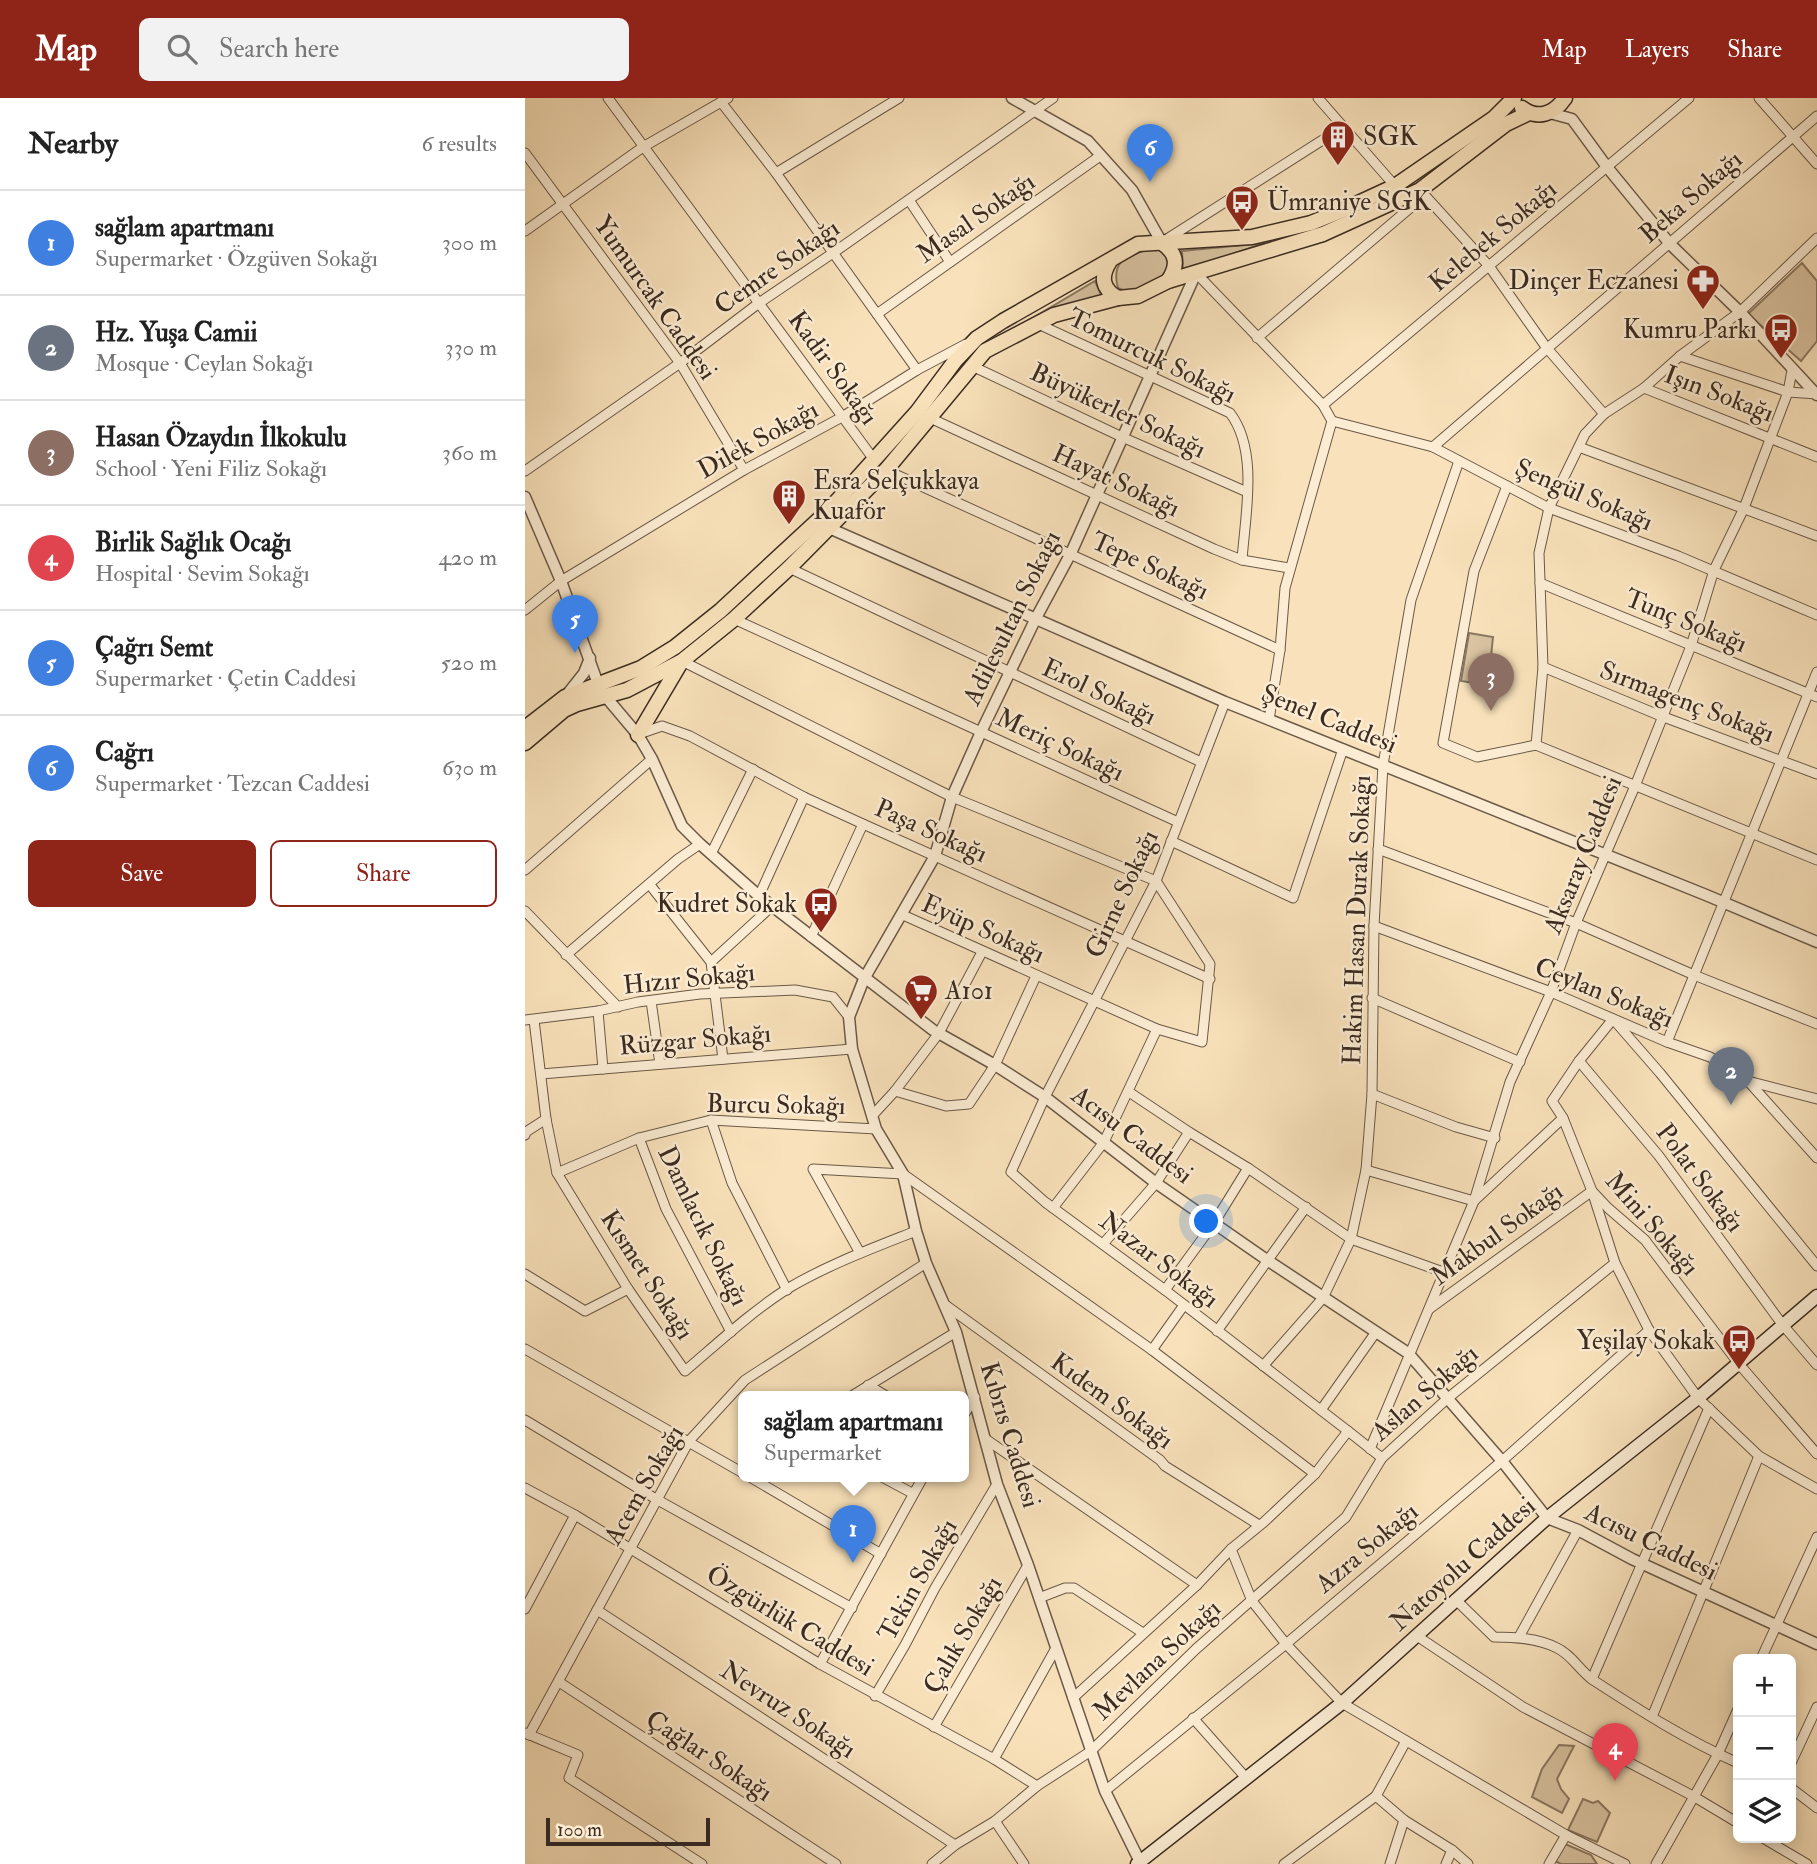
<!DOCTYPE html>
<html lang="en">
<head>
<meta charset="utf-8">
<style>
	body { margin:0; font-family:"IM FELL Double Pica",serif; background:#f2f2f2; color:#222 }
	.controls { position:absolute; right:21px; bottom:21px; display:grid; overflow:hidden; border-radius:10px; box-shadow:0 4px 18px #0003 }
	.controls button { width:63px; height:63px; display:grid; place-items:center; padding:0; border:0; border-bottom:2px solid #e0e0e0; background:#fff; color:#222; font:35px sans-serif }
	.scale { position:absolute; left:21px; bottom:18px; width:164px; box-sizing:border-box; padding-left:7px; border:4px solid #3b2b20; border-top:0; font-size:19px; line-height:24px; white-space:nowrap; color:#3b2b20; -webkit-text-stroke:5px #fbecd3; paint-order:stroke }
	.you { position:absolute; left:682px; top:1124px; width:24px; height:24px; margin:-18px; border:5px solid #fff; border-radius:50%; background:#1a73e8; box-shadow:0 0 0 10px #1a73e833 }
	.badge { display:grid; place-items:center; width:46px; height:46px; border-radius:50%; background:#8f2418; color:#fff; font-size:23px; font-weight:700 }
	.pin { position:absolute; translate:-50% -58px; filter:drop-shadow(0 2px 4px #0008) }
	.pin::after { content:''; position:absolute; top:37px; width:24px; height:21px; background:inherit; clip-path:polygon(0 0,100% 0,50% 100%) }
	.popup { position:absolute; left:213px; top:1293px; width:231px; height:91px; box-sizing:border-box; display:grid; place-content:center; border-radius:10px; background:#fff; filter:drop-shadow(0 2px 5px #0005); font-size:23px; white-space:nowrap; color:#767676 }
	.popup b { font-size:26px; color:#222 }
	.popup::after { content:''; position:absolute; left:50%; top:100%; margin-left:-14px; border:14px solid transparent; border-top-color:#fff }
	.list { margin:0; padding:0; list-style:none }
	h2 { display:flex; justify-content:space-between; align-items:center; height:91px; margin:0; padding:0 28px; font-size:30px }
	h2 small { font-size:23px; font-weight:400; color:#767676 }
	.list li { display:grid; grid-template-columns:46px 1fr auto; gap:21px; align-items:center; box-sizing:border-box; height:105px; padding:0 28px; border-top:2px solid #e0e0e0 }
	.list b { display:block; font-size:26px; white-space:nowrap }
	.list p { margin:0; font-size:23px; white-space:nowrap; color:#767676 }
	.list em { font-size:23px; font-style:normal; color:#767676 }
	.actions { display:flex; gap:14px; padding:21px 28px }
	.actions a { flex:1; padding:16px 0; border:2px solid #8f2418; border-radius:10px; text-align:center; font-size:24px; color:#8f2418 }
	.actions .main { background:#8f2418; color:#fff }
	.icon { flex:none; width:38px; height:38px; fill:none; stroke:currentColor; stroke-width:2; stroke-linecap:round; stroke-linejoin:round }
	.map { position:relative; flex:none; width:1292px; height:1766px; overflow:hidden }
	header { display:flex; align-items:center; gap:42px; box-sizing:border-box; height:98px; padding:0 35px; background:#8f2418; color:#fff }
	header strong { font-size:33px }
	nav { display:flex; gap:38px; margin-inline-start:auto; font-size:24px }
	.search { width:490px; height:63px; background:#f2f2f2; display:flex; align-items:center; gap:18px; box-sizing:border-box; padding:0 24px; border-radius:10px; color:#767676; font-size:26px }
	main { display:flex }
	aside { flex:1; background:#fff }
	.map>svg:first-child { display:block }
</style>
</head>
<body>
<header>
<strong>Map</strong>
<div class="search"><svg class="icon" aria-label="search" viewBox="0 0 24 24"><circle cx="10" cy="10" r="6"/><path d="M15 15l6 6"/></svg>Search here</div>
<nav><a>Map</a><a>Layers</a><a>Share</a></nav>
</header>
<main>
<aside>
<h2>Nearby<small>6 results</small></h2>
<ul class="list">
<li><span class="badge" style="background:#3f7fe0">1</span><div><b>sağlam apartmanı</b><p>Supermarket · Özgüven Sokağı</p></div><em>300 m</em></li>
<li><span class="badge" style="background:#6b7280">2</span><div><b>Hz. Yuşa Camii</b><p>Mosque · Ceylan Sokağı</p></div><em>330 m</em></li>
<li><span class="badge" style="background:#8d6e63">3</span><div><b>Hasan Özaydın İlkokulu</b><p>School · Yeni Filiz Sokağı</p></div><em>360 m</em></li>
<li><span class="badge" style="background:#e0444e">4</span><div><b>Birlik Sağlık Ocağı</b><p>Hospital · Sevim Sokağı</p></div><em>420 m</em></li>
<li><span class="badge" style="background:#3f7fe0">5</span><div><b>Çağrı Semt</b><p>Supermarket · Çetin Caddesi</p></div><em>520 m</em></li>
<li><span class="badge" style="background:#3f7fe0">6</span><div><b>Cağrı</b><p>Supermarket · Tezcan Caddesi</p></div><em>630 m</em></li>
</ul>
<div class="actions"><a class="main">Save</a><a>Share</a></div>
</aside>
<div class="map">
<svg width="1292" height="1766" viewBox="0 0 1292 1766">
	<rect width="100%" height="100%" fill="#f9e2bb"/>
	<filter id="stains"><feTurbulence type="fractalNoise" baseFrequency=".00286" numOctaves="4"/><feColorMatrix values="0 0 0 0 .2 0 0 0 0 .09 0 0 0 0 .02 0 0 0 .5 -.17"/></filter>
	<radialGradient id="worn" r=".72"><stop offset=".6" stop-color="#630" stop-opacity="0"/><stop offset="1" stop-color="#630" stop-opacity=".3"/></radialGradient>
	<!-- green -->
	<g fill="#d9c3a1" stroke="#8a7760" stroke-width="2">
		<path d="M740,145L658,173L657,153Z"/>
		<path d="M622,152H638L645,165L635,183L603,194L593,190C586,165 599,158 622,152Z"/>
		<path d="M1277,165L1292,183V243L1276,263L1223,216Z"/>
		<path d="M570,183L577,199L489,231Z"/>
		<path d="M944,535L968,539L963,587L936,583Z"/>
		<path d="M1034,1647L1049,1648L1032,1681L1036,1691L1044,1701L1037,1715L1007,1699L1017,1671Z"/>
		<path d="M1058,1701L1068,1705L1073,1703L1085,1715L1072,1744L1043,1732Z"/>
		<path d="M1040,1746L1066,1757L1072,1766H1036L1030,1763Z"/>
	</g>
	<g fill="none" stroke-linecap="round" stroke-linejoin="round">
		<!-- minor casing -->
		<g stroke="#6a5947" stroke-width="11">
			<g id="minor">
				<path d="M83,0L350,363"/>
				<path d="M793,0L870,88"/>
				<path d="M1234,0L1292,66"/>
				<path d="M196,4L251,75L392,272"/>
				<path d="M0,55L155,265L219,372"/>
				<path d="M251,75L374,0"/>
				<path d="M384,102L425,164"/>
				<path d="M0,133L118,49L203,0"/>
				<path d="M642,141L818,29"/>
				<path d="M671,175L798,307L807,323L760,490L755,552L744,622"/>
				<path d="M352,216L575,58"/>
				<path d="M511,225L705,315C734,353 720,418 717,462"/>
				<path d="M732,240L885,110L895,92L964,168L1021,249L1079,316"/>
				<path d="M1155,258L1263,294L1292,296"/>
				<path d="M447,268L597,339L722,394"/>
				<path d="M1119,290L1292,359"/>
				<path d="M798,307L1164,0"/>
				<path d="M405,320L689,451L717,462L764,470"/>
				<path d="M807,323L908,349L1024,410L1153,458L1292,517"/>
				<path d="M908,349L1292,18"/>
				<path d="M1054,349L1292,438"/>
				<path d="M361,372L755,552"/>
				<path d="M0,373L155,265L234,205L308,155L528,0"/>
				<path d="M982,388L949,473L918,645L952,659L1011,647L1292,762"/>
				<path d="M264,470L676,664"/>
				<path d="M1015,485L1292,599"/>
				<path d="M0,512L36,483L219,372L317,319L392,272L441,246"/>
				<path d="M209,521L653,724"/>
				<path d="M157,563L427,699L631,783L685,866L677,944L632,931L378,817"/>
				<path d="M1018,569L1136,618L1292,676"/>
				<path d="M700,604L631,783L520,999L486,1074L520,1104L640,1192L823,1333"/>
				<path d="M114,636L137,628L165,638L279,699L338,726L685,881"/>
				<path d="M1011,647L1018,569L1014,455L1024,410L1060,336L1079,316L1119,290L1155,258L1215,214L1292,140"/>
				<path d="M646,743L768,800L818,651"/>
				<path d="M853,751L1051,825L1169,877L1292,926"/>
				<path d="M186,756L228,671"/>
				<path d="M0,772L127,661"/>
				<path d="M125,787L186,864L198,961"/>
				<path d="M234,798L279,699"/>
				<path d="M0,813L93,909"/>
				<path d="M849,828L1026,894L1142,944L1185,959L1223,983L1292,1001"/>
				<path d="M286,839L338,726"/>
				<path d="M41,857L153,761L175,746"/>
				<path d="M186,864L247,808"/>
				<path d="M847,900L995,964"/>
				<path d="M126,903L135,966"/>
				<path d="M73,913L78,971"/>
				<path d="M0,922L73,913L113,904L175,896L270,892L308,899L324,919"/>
				<path d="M9,922L21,1021L32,1075L103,1191L160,1273C193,1245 226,1214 262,1191C302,1167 348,1150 391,1133"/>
				<path d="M1142,944L1292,574"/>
				<path d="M1054,963L1134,1058L1257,1226L1292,1267"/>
				<path d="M16,976L327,951"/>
				<path d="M1223,983L1292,1060"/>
				<path d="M370,993L421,1008L444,1006L470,967L511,878"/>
				<path d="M604,994L664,1034L723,1070L826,1141L918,1174"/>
				<path d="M847,996L931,1029L970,1040"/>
				<path d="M347,1018L370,993L414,935L457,854"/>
				<path d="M186,1022L207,1085L262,1192"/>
				<path d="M0,1037L1,1034L21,1021"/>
				<path d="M114,1040L141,1111L206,1234"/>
				<path d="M841,1072L949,1103L1038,1020"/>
				<path d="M32,1075L114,1040L186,1022L351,1031"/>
				<path d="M528,1110L579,1044L632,931"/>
				<path d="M578,1146L631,1085L664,1034"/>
				<path d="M335,1155L288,1071L378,1076L627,1252L790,1376L739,1424L706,1451L672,1487L548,1600"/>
				<path d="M1292,1168L1135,975L1088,921L1054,963L1027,1003L1038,1020L1067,1093L1083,1110L1120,1142L1214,1266L1292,1356"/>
				<path d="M0,1176L60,1213L103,1191"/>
				<path d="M640,1192L689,1125L723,1070"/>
				<path d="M419,1206L635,1362L640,1368L734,1427"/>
				<path d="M904,1211L1067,1093L1090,1165L1124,1232L1173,1300L1234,1358L1292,1391"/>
				<path d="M692,1233L781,1109"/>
				<path d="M0,1251L218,1375"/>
				<path d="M627,1252L659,1207"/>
				<path d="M738,1268L798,1200L826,1141L841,1072L847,996L849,828L858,667L886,502L934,363"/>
				<path d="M343,1287L363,1299"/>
				<path d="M325,1299L431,1234"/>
				<path d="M796,1312L851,1234"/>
				<path d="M438,1318L450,1299"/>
				<path d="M0,1322L131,1401L327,1510"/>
				<path d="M462,1342L672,1487"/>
				<path d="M845,1351L949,1103L985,984L1026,894L1051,825L1110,688L1166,548L1189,472L1219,410L1263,294L1267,272"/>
				<path d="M790,1376L823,1333L857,1360"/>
				<path d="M225,1379L356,1456"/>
				<path d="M357,1379L387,1395"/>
				<path d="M0,1390L50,1417L295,1566L469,1661L512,1688"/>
				<path d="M706,1451L727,1503L761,1546L817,1605L1041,1737L1100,1766"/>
				<path d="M514,1500L540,1490H549L618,1535"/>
				<path d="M930,1501L969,1539C989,1539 1013,1540 1032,1550C1046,1556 1055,1573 1068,1582C1114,1612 1163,1643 1213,1665"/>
				<path d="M0,1511L50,1417"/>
				<path d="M72,1512L430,1747"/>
				<path d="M892,1538L998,1609L1168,1698L1213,1725"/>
				<path d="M994,1539L1053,1432"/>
				<path d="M1236,1561L1292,1439"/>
				<path d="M295,1566L398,1379"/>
				<path d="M1067,1581L1184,1310"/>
				<path d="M34,1584L311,1766"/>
				<path d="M350,1598L380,1547L410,1490L472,1386"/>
				<path d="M1127,1619L1234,1358"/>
				<path d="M668,1620L722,1681"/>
				<path d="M409,1629L503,1467"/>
				<path d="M0,1635L53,1657L44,1680L177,1766"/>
				<path d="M4,1637L164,1343L220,1282L401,1165"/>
				<path d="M469,1661L531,1550"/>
				<path d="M1266,1665L1292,1609"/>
				<path d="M1266,1690L1292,1710"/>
				<path d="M580,1693L761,1546L977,1363L1124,1232"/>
				<path d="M879,1722L927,1752L943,1766"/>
				<path d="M470,1723L499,1766"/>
				<path d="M1238,1740L1282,1766"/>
				<path d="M407,1766L430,1747L470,1723L512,1688L566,1653L671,1551L821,1419L857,1360L923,1300L1090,1165"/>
				<path d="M759,1766L851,1698"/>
				<path d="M865,1766L879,1722L851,1698L881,1643"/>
				<path d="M921,1766L927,1752"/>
				<path d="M1024,1766L1041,1737"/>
				<path d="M1131,1766L1193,1656L1213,1611"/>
			</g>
		</g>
		<!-- tertiary casing -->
		<g stroke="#6a5947" stroke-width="13">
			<g id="tertiary">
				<path d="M487,0L563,43L607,92L637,145"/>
				<path d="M1025,15L1047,21L1082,69L1145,146L1215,214L1292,297"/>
				<path d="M0,399L36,483L73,586L81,599L113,637L127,661L157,728L175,746L234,798L408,932L470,967L520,999L631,1085L742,1162L883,1255L977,1363L1022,1420L1053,1432L1107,1461L1292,1546"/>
				<path d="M304,430L700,604L1181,797L1292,844"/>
				<path d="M40,599L59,575L65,560"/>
				<path d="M615,1764L580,1693L503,1467L472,1386L431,1234L401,1165L391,1133L378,1076L351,1031L327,951L324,919L339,881L410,758L427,699L456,634L511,520L546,455L671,175"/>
			</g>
		</g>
		<!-- secondary casing -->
		<g stroke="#3b2b20" stroke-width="15">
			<path id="secondary" d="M612,1766L817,1605L1022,1420L1173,1300L1292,1198"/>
		</g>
		<!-- primary casing -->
		<g stroke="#3b2b20" stroke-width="17">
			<g id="primary">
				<path d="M997,10C1013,22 1029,16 1040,0"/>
				<path d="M637,145C653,156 653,168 643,183"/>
				<path d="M585,163C575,179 577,191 593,200"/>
				<path d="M0,630L40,599L116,570L150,549L195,513L302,414L392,314L430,263L452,240L478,223L613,146L727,139L786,125L818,112L870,88L969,20L989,0"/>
				<path d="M113,637L155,566"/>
				<path d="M0,645L39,612L52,606L102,592L157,563L209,521L264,470L361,372L460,253L529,217L593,200L613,198L643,183L798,136L895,92L981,26L1004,15"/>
			</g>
		</g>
		<!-- minor -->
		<use href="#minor" stroke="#fbecd3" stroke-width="9"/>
		<!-- tertiary -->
		<use href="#tertiary" stroke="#fbecd3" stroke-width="10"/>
		<!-- secondary -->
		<use href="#secondary" stroke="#fbecd3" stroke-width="12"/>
		<!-- primary -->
		<use href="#primary" stroke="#f9e2bb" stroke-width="14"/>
	</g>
	<!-- icons -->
	<defs>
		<g id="building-pin" transform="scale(1.75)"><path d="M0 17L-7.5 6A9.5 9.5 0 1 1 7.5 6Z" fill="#8f2418" stroke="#fbecd3"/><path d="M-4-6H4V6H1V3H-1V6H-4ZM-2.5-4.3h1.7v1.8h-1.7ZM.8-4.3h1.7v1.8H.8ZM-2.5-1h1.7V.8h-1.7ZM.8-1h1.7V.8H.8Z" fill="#fff"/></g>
		<g id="bus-pin" transform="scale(1.75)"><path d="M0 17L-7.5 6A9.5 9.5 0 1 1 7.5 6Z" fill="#8f2418" stroke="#fbecd3"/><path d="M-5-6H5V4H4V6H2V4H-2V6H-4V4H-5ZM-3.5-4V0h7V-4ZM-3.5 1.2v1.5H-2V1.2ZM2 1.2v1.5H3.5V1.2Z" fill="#fff"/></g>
		<g id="pharmacy-pin" transform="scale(1.75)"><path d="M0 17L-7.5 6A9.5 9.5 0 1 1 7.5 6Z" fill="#8f2418" stroke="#fbecd3"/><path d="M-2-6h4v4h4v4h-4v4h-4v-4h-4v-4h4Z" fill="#fff"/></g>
		<g id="supermarket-pin" transform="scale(1.75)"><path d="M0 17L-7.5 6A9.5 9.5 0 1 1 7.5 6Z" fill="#8f2418" stroke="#fbecd3"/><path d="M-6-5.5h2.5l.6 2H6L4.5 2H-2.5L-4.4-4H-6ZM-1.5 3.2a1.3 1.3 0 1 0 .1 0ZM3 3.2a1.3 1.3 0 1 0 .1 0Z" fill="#fff"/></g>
	</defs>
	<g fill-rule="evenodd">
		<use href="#building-pin" x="813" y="39"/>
		<use href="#bus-pin" x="717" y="104"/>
		<use href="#pharmacy-pin" x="1178" y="183"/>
		<use href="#bus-pin" x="1256" y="232"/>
		<use href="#building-pin" x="264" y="398"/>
		<use href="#bus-pin" x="296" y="806"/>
		<use href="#supermarket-pin" x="396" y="893"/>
		<use href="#bus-pin" x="1214" y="1243"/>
	</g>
	<g text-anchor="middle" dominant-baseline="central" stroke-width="5" stroke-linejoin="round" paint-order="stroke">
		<!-- poi labels -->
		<g font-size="26" fill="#3b2b20" stroke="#fbecd3" text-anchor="start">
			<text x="838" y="39">SGK</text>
			<text x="742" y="104">Ümraniye SGK</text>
			<text x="1154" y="183" text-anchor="end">Dinçer Eczanesi</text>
			<text x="1232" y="232" text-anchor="end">Kumru Parkı</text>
			<text x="288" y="383">Esra Selçukkaya<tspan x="288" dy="30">Kuaför</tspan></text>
			<text x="272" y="806" text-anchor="end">Kudret Sokak</text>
			<text x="420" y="893">A101</text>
			<text x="1190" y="1243" text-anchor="end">Yeşilay Sokak</text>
		</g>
		<!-- street labels -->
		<g font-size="26" fill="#3b2b20" stroke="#fbecd3">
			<text transform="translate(1166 99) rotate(-41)">Beka Sokağı</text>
			<text transform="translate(451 120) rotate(-35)">Masal Sokağı</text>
			<text transform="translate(968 138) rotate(-40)">Kelebek Sokağı</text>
			<text transform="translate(252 169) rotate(-35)">Cemre Sokağı</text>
			<text transform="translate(130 200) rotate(55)">Yumurcak Caddesi</text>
			<text transform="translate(627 258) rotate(26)">Tomurcuk Sokağı</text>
			<text transform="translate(308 270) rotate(54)">Kadir Sokağı</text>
			<text transform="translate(1194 296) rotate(21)">Işın Sokağı</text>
			<text transform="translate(593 313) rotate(25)">Büyükerler Sokağı</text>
			<text transform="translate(233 342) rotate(-29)">Dilek Sokağı</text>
			<text transform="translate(591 383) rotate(25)">Hayat Sokağı</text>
			<text transform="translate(1059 397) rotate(23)">Şengül Sokağı</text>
			<text transform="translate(625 468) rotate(25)">Tepe Sokağı</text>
			<text transform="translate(487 520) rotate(-64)">Adilesultan Sokağı</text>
			<text transform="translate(1161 523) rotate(22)">Tunç Sokağı</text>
			<text transform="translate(574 594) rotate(25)">Erol Sokağı</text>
			<text transform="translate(1162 604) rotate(21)">Sırmagenç Sokağı</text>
			<text transform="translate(804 621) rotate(22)">Şenel Caddesi</text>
			<text transform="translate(535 647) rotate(25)">Meriç Sokağı</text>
			<text transform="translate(406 733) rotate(24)">Paşa Sokağı</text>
			<text transform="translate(1058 757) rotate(-68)">Aksaray Caddesi</text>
			<text transform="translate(597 796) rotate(-65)">Girne Sokağı</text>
			<text transform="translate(832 822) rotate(-88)">Hakim Hasan Durak Sokağı</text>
			<text transform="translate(458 831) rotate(24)">Eyüp Sokağı</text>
			<text transform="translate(164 881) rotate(-6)">Hızır Sokağı</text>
			<text transform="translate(1079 895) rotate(22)">Ceylan Sokağı</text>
			<text transform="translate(170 942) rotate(-5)">Rüzgar Sokağı</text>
			<text transform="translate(251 1007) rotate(1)">Burcu Sokağı</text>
			<text transform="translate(607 1037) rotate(37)">Acısu Caddesi</text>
			<text transform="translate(1175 1080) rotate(53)">Polat Sokağı</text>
			<text transform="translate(1127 1126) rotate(49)">Mini Sokağı</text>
			<text transform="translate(178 1128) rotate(64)">Damlacık Sokağı</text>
			<text transform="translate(972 1136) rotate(-36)">Makbul Sokağı</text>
			<text transform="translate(634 1162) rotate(37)">Nazar Sokağı</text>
			<text transform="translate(122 1177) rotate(57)">Kısmet Sokağı</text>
			<text transform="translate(900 1295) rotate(-41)">Aslan Sokağı</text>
			<text transform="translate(587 1303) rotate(36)">Kıdem Sokağı</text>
			<text transform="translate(485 1337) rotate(73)">Kıbrıs Caddesi</text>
			<text transform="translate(119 1387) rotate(-60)">Acem Sokağı</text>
			<text transform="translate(1126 1444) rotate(26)">Acısu Caddesi</text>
			<text transform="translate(842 1450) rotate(-40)">Azra Sokağı</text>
			<text transform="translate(938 1466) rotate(-42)">Natoyolu Caddesi</text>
			<text transform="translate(393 1482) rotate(-61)">Tekin Sokağı</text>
			<text transform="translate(265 1523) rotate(31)">Özgürlük Caddesi</text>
			<text transform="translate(438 1537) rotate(-60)">Çalık Sokağı</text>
			<text transform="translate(632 1562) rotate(-43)">Mevlana Sokağı</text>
			<text transform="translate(263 1612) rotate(33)">Nevruz Sokağı</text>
			<text transform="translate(184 1658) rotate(33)">Çağlar Sokağı</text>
		</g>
	</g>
	<rect width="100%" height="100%" filter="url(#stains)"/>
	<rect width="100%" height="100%" fill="url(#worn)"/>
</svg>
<div class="controls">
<button>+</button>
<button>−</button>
<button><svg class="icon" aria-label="layers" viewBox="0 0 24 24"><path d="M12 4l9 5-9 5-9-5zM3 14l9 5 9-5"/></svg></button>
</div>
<div class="scale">100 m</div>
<div class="you"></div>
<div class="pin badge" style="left:328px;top:1465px;background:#3f7fe0">1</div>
<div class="popup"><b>sağlam apartmanı</b>Supermarket</div>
<div class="pin badge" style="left:1206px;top:1007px;background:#6b7280">2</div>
<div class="pin badge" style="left:966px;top:613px;background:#8d6e63">3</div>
<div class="pin badge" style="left:1090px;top:1683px;background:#e0444e">4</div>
<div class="pin badge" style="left:50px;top:555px;background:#3f7fe0">5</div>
<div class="pin badge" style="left:625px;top:84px;background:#3f7fe0">6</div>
</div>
</main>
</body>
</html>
